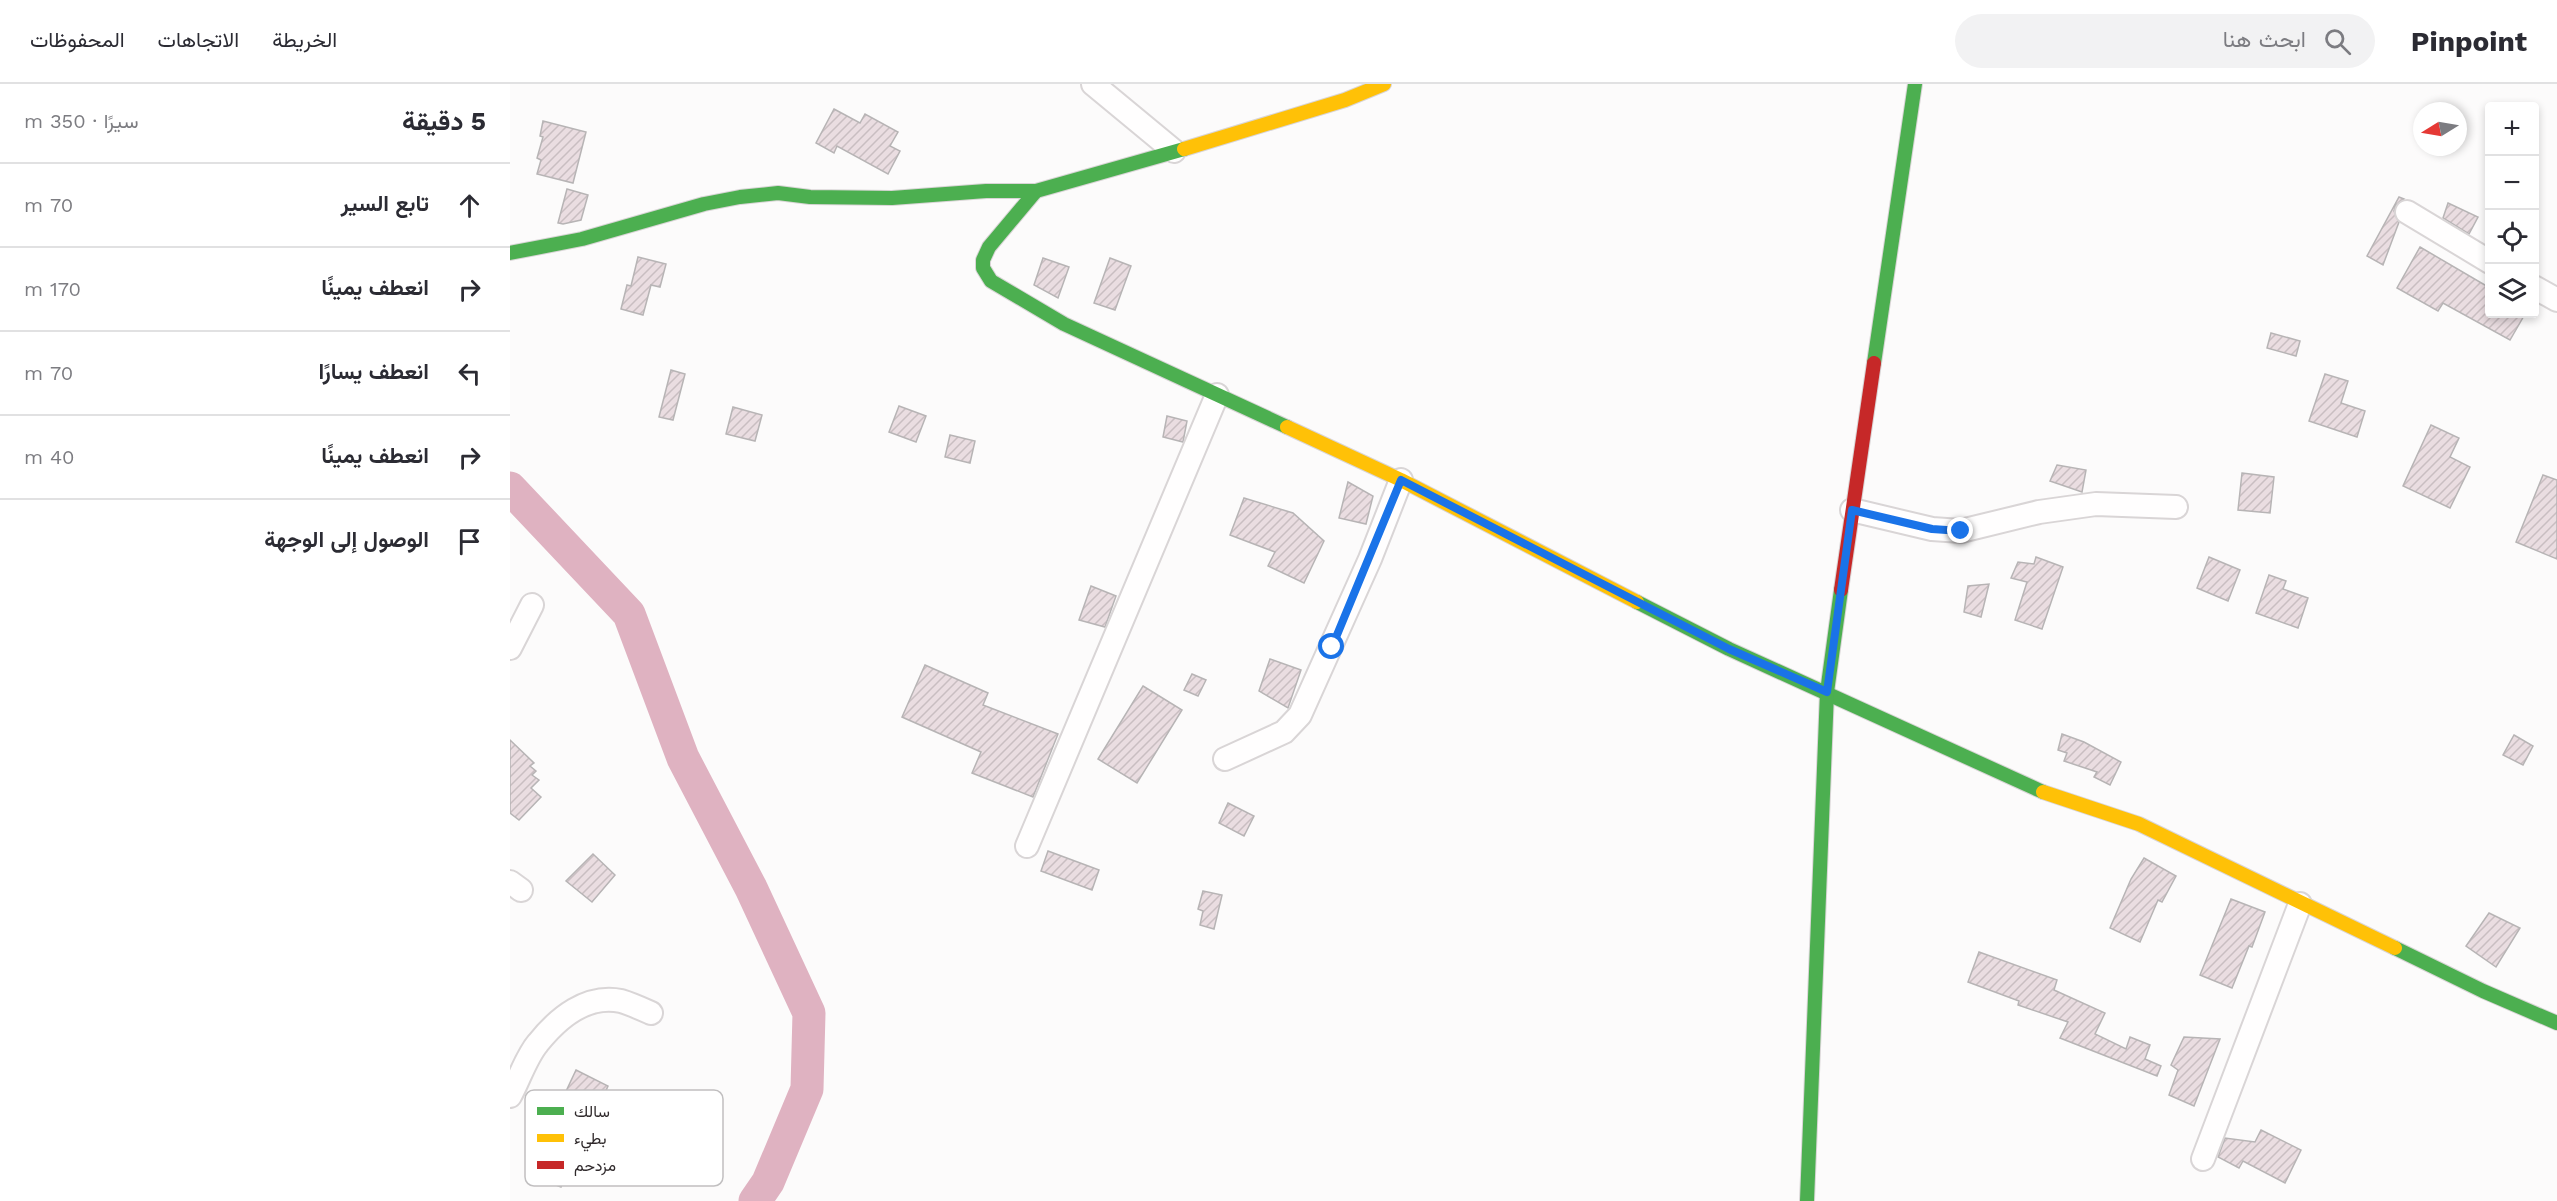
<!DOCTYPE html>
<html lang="ar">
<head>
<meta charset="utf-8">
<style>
	body { margin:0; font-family:"Work Sans",Vazirmatn,sans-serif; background:#f2f2f3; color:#2b2b33; direction:rtl }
	.controls { position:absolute; right:18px; top:18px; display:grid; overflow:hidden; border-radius:6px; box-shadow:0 3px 9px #0003 }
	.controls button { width:54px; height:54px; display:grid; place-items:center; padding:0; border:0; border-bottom:2px solid #e1e1e2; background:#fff; color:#2b2b33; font:30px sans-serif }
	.compass { position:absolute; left:1903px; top:18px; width:54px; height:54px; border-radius:50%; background:#fff; box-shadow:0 3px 9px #0003; rotate:259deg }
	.stop { position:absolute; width:18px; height:18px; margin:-14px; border:4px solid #1a73e8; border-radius:50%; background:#fff }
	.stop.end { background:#1a73e8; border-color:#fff; box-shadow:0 2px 6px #0008 }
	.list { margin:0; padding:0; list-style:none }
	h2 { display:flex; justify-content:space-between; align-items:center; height:78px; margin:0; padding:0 24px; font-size:26px }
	h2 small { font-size:20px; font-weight:400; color:#7c7c81 }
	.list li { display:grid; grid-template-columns:39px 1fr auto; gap:18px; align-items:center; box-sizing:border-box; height:84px; padding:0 24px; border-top:2px solid #e1e1e2 }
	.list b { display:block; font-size:22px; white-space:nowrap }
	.list em { font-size:20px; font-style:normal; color:#7c7c81 }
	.icon { flex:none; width:33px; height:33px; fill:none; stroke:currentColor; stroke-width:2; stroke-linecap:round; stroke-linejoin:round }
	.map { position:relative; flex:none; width:2047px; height:1117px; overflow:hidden; direction:ltr }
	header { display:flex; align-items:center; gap:36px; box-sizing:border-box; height:84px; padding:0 30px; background:#fff; border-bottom:2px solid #e1e1e2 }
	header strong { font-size:28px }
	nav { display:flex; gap:33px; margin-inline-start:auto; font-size:21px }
	.search { width:420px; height:54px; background:#f2f2f3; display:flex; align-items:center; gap:15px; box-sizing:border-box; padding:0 21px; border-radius:33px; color:#7c7c81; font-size:22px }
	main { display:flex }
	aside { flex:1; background:#fff }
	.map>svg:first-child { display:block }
</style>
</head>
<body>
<header>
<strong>Pinpoint</strong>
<div class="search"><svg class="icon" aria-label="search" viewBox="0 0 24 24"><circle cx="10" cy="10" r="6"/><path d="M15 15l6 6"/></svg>ابحث هنا</div>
<nav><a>الخريطة</a><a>الاتجاهات</a><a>المحفوظات</a></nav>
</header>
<main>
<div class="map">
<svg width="2047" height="1117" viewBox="0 0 2047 1117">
	<defs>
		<pattern id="building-hatch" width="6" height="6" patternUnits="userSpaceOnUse" patternTransform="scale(1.5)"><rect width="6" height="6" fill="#eadde1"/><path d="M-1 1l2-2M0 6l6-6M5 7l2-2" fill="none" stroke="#c9bec1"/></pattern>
	</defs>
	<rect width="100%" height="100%" fill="#fcfbfb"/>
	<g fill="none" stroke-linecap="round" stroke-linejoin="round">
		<!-- river -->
		<path stroke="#dfb2c1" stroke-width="33" d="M0,404L119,530L173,674L241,804L299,929L297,1005L258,1098L245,1117"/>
	</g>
	<!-- building -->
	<g fill="url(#building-hatch)" stroke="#b7b4b5" stroke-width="1.5">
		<path d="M324,25L350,39L355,30L388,48L380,62L390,67L378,90L327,62L324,69L306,59Z"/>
		<path d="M33,37L76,48L63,99L27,90L31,76L27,74L33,53L30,52Z"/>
		<path d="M57,105L78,111L71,136L53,140L48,139Z"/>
		<path d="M1889,113L1894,115L1886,121L1884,127L1889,138L1873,181L1857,172Z"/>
		<path d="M1938,119L1968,133L1959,150L1933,134Z"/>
		<path d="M1910,163L1980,204V230H2015L2000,256L1933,219L1928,227L1887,204Z"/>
		<path d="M128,173L156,180L150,203L141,201L133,231L111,225L117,201L121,202Z"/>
		<path d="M533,174L559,183L548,214L524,201Z"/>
		<path d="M600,174L621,182L605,226L584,219Z"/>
		<path d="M1761,249L1790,257L1786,272L1757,264Z"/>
		<path d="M161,286L175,290L163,336L149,333Z"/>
		<path d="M1815,290L1838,297L1831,319L1855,327L1847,353L1799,337Z"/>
		<path d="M389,322L416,332L406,358L379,348Z"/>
		<path d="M223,323L252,331L245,357L216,350Z"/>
		<path d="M657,332L677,337L673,358L653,353Z"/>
		<path d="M1921,341L1949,354L1940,373L1960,383L1940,424L1893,402Z"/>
		<path d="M440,351L465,357L460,379L435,373Z"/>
		<path d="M1547,381L1576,386L1572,408L1540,397Z"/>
		<path d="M1732,389L1764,393L1760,429L1728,426Z"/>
		<path d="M2033,391L2047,396V475L2006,458Z"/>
		<path d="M838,398L863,412L856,440L829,434Z"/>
		<path d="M734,414L783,429L814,457L794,499L758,482L765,468L720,451Z"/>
		<path d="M1526,473L1553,483L1532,545L1505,536L1517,498L1501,494L1508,478L1524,480Z"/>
		<path d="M1699,473L1730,486L1718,517L1687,504Z"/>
		<path d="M1759,491L1776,497L1773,505L1798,514L1788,544L1746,529Z"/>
		<path d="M1479,500L1471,533L1454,528L1458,502Z"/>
		<path d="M581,502L606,512L595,543L569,536Z"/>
		<path d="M760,575L791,586L778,624L749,607Z"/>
		<path d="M415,581L478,609L473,621L548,650L523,713L462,689L471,668L392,633Z"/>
		<path d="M682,590L696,596L688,612L674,606Z"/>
		<path d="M633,602L672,626L627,699L588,675Z"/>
		<path d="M1552,650L1574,658L1611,678L1600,701L1584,693L1587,688L1554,677L1557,669L1548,666Z"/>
		<path d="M2004,651L2023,662L2013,681L1993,671Z"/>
		<path d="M0,656L24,679L20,682L26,687L22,691L29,696L21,704L31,713L9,736L0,729Z"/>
		<path d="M718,719L744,732L734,752L709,739Z"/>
		<path d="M538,767L589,786L582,806L531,787Z"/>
		<path d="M83,770L105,791L82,818L56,797Z"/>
		<path d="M1634,774L1666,792L1652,818L1648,816L1630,858L1600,844L1621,795Z"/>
		<path d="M693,807L712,811L704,845L690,841L693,827L688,825Z"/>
		<path d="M1721,815L1755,828L1742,863L1739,862L1722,904L1690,891Z"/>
		<path d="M1979,829L2010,844L1986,883L1956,862Z"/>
		<path d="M1469,868L1547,896L1544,906L1595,929L1585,950L1616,965L1620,953L1640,961L1635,975L1651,982L1647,992L1550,954L1558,938L1508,921L1509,917L1458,898Z"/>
		<path d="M1674,953L1710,955L1684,1022L1659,1011L1668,986L1661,981Z"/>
		<path d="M66,986L98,1002L84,1033L51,1018Z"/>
		<path d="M1751,1046L1791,1066L1775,1099L1733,1077L1729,1084L1708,1073L1715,1054L1745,1058Z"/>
		<path d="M30,1057L64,1075L51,1103L16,1089Z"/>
	</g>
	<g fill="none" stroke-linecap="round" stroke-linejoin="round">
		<!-- street casing -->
		<g stroke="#d9d5d6" stroke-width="26">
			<g id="street">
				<path d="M583,0L664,67"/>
				<path d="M1897,128L1980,178"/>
				<path d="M2024,203L2047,216"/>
				<path d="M1342,426L1422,445L1451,447L1529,428L1586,420L1666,423"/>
				<path d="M0,564L22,521"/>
				<path d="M715,675L774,648L790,631L860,475L891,396"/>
				<path d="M517,762L707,311"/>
				<path d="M0,798L11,806"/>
				<path d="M0,1012C9,996 16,973 28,959C48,934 77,910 111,917C121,920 132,925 141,929"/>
				<path d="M1693,1075L1790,820"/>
			</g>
		</g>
		<!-- fast casing -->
		<g stroke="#d9d5d6" stroke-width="16">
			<g id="fast">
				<path d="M526,107L479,163L473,176V184L481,197L554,240L777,343"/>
				<path d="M0,169L72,155L194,120L230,113L268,109L300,113L382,114L476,107H526L674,65"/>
				<path d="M1364,279L1405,0"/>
				<path d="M1127,518L1219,565L1533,708"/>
				<path d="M1885,864L1973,907L2047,939"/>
				<path d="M1297,1117L1317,608L1331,506"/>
			</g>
		</g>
		<!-- slow casing -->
		<g stroke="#d9d5d6" stroke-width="16">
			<g id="slow">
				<path d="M674,65L835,16L874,0"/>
				<path d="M777,343L891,396L1127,518"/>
				<path d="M1533,708L1629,740L1885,864"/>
			</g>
		</g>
		<!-- jam casing -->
		<g stroke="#d9d5d6" stroke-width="16">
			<path id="jam" d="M1331,506L1364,279"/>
		</g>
		<!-- street -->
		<use href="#street" stroke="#fffefe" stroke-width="22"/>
		<!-- fast -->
		<use href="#fast" stroke="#4caf50" stroke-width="14"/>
		<!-- slow -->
		<use href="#slow" stroke="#ffc107" stroke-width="14"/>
		<!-- jam -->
		<use href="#jam" stroke="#c62828" stroke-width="14"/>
	</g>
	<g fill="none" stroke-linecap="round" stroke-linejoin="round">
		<!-- route -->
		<path stroke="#1a73e8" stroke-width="8" d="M822,563L891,396L1219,565L1317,608L1342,426L1422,445L1451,447"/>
	</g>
	<!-- legend -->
	<rect x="15" y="1006" width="198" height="96" rx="9" fill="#fff" stroke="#c1bfc0" stroke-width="1.5"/>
	<rect x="27" y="1023" width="27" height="8" fill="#4caf50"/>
	<rect x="27" y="1050" width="27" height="8" fill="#ffc107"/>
	<rect x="27" y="1077" width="27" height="8" fill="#c62828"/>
	<g font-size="16" fill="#302a2c">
		<text x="64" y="1033">سالك</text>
		<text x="64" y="1060">بطيء</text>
		<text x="64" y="1087">مزدحم</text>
	</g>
</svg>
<div class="controls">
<button>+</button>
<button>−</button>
<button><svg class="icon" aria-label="locate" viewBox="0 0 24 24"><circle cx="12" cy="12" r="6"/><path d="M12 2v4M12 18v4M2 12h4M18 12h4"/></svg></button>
<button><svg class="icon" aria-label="layers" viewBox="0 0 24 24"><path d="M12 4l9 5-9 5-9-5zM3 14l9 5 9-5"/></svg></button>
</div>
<svg class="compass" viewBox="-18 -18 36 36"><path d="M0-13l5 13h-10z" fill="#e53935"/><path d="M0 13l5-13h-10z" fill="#7c7c81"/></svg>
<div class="stop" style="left:822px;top:563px"></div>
<div class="stop end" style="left:1451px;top:447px"></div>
</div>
<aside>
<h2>5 دقيقة<small>سيرًا · 350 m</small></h2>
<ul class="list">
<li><svg class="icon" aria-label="ahead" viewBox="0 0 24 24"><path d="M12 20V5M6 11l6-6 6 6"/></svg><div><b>تابع السير</b></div><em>70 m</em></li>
<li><svg class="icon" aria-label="right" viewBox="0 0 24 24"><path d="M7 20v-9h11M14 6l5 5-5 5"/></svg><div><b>انعطف يمينًا</b></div><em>170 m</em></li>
<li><svg class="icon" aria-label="left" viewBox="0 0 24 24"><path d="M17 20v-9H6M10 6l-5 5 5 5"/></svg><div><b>انعطف يسارًا</b></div><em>70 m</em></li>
<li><svg class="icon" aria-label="right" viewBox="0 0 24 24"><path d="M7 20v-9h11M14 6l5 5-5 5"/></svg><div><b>انعطف يمينًا</b></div><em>40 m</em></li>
<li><svg class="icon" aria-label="arrive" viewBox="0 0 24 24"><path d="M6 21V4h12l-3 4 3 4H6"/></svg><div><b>الوصول إلى الوجهة</b></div></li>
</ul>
</aside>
</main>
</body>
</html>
